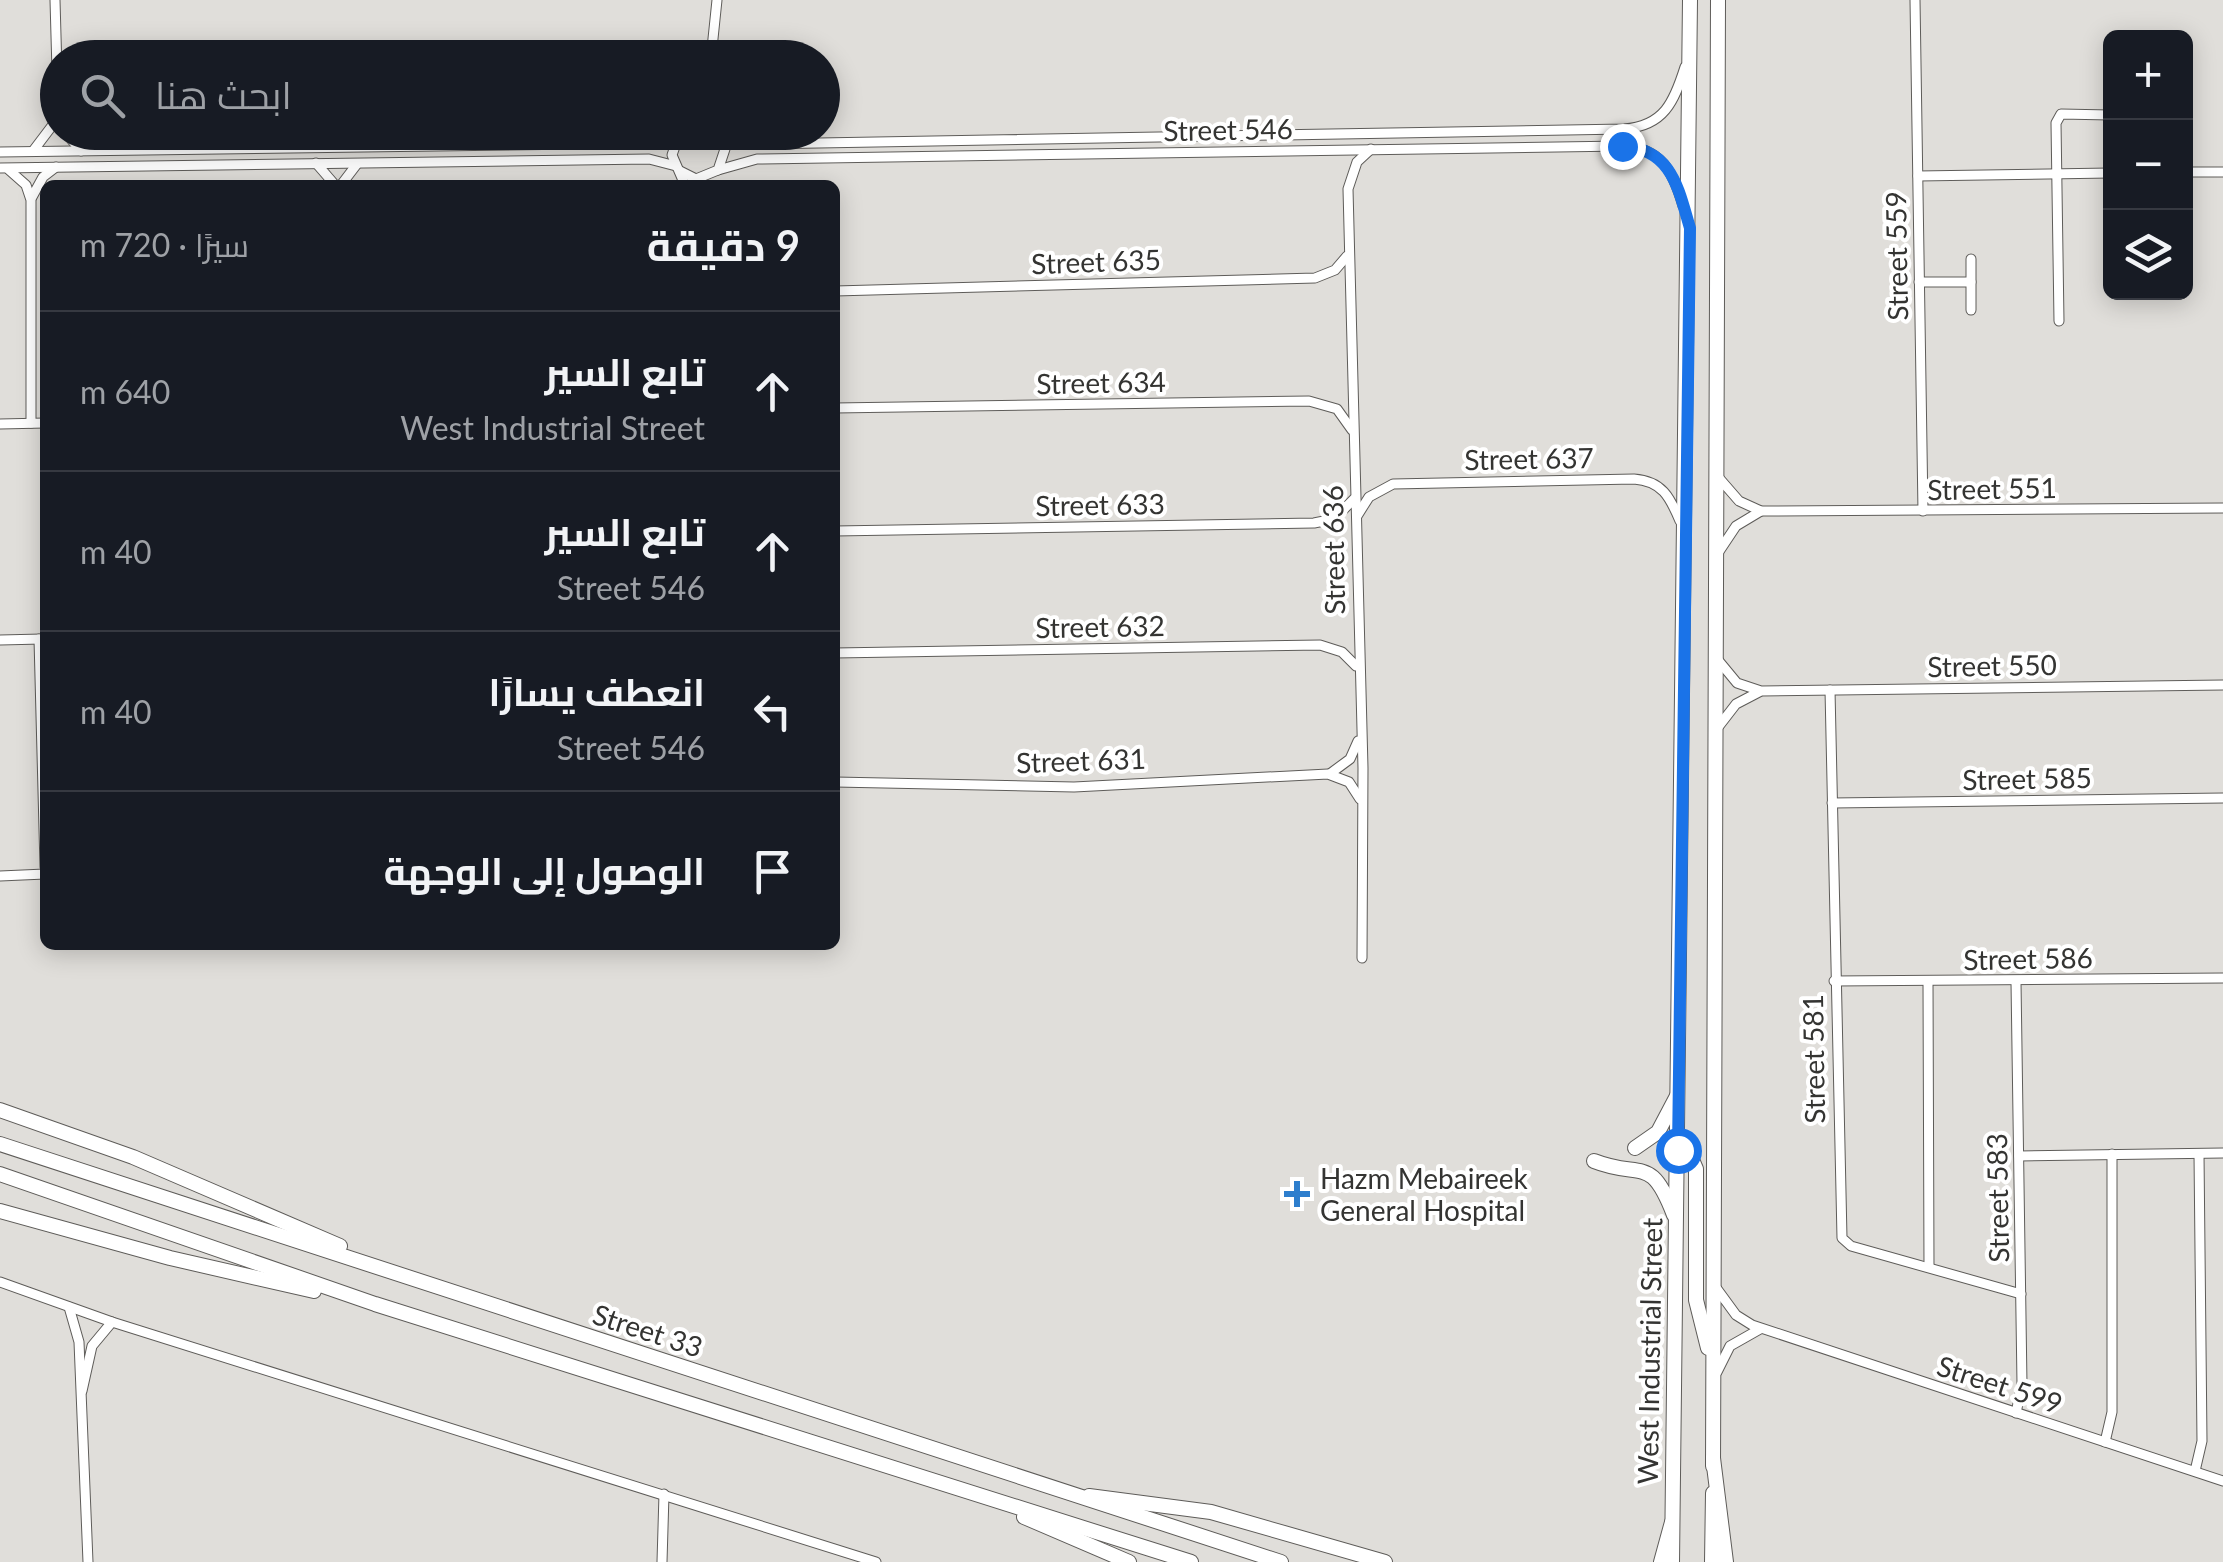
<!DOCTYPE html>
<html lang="ar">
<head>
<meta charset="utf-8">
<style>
	body { margin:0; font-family:Lato,Cairo,sans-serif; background:#242831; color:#f1f3f6; direction:rtl }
	.controls { position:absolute; right:30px; top:30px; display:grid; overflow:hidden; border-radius:15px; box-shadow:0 5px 25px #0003 }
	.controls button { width:90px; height:90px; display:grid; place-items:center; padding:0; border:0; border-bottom:2px solid #363941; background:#171b24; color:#f1f3f6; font:50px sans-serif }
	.stop { position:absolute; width:30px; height:30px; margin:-22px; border:8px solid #1a73e8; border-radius:50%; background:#fff }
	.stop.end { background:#1a73e8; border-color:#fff; box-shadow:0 2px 10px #0008 }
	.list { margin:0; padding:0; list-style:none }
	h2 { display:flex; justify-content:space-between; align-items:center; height:130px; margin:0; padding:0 40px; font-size:42px }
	h2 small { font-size:32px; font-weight:400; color:#9ea1a6 }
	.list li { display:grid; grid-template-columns:65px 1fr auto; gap:30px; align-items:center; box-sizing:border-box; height:160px; padding:0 40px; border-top:2px solid #363941 }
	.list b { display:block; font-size:38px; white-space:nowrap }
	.list p { margin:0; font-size:32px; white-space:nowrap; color:#9ea1a6 }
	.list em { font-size:32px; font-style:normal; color:#9ea1a6 }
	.icon { flex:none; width:55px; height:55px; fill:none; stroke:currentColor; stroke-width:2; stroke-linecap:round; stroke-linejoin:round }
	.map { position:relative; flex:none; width:2223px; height:1562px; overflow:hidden; direction:ltr }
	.search { position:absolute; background:#171b24; box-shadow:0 5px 25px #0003; left:40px; top:40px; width:800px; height:110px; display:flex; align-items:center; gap:25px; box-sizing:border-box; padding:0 35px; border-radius:55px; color:#9ea1a6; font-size:38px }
	.panel { position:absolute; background:#171b24; box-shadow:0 5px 25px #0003; left:40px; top:180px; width:800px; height:770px; border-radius:15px; direction:rtl }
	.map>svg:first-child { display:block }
</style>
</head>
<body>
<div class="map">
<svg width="2223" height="1562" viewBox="0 0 2223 1562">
	<rect width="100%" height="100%" fill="#e0deda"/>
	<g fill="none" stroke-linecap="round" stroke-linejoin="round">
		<!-- minor casing -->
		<g stroke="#5e5c59" stroke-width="11">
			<g id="minor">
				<path d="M55,0L58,107"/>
				<path d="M1915,0L1923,511"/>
				<path d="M711,58L717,0"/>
				<path d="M65,132L81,151"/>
				<path d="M680,132L672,155L685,185"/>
				<path d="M719,135L757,144L1624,129C1664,126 1674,102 1685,67"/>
				<path d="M33,151L58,118"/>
				<path d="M0,152L649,143L675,138"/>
				<path d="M316,163L335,185"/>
				<path d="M0,168L649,159L676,166"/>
				<path d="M9,170L26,185L31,200V423"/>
				<path d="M718,170L757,159L1623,146C1662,148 1673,172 1683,206"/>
				<path d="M680,171L696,179L718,170L725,149L718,134"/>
				<path d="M2186,172H2223"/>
				<path d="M2109,173L2110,142"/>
				<path d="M1918,176L2110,173"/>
				<path d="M341,185L357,164"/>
				<path d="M32,197L43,177L56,167"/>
				<path d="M1919,282H1971"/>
				<path d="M835,291L1315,278L1335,270L1347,256"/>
				<path d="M1971,310V259"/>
				<path d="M2059,321L2056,123L2061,114L2110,115"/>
				<path d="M835,408L1309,401L1337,409L1352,430"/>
				<path d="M0,424L45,423"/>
				<path d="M1719,478L1739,501L1761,511L2223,508"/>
				<path d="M1357,516L1369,497L1393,484L1634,479C1662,481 1670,497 1680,521"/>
				<path d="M835,531L1314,523L1334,519L1354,499"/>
				<path d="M1718,553L1736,526L1761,511"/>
				<path d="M39,639L45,867"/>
				<path d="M0,640L42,639"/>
				<path d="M835,653L1320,645L1342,652L1356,666"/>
				<path d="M1718,660L1737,683L1761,691L2223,685"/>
				<path d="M1830,690L1842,1238L1851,1246L2021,1294"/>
				<path d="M1719,726L1736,704L1759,692"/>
				<path d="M1331,773L1350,759L1358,741"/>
				<path d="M835,782L1074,787L1328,774L1349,782L1360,799"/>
				<path d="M1832,803L2223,798"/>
				<path d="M0,876L45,874"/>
				<path d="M1362,958L1363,768L1348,189L1357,162L1371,149"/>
				<path d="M1834,981L2223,978"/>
				<path d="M1928,982L1929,1267"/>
				<path d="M2019,1156L2223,1153"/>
				<path d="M0,1282L112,1322L876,1562"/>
				<path d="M1717,1289L1736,1315L1752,1325L2223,1481"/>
				<path d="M69,1307L79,1342L88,1562"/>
				<path d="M1717,1372L1730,1346L1760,1329"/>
				<path d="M82,1391L92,1346L112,1322"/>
				<path d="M2016,1413L2022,1384L2016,982"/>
				<path d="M2105,1442L2112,1412V1154"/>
				<path d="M2195,1471L2202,1441L2199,1154"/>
				<path d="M662,1562L664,1494"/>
			</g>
		</g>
		<!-- primary casing -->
		<g stroke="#5e5c59" stroke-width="16">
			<g id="primary">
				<path d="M1635,1148L1658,1132L1677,1096"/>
				<path d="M1678,1149L1690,1155L1696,1169V1300L1708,1348"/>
				<path d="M1594,1161C1642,1180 1650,1153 1674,1215"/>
				<path d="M1713,1466L1718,0"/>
				<path d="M1672,1562L1690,0"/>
				<path d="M1712,1562L1713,1493"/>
			</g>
		</g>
		<!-- trunk casing -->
		<g stroke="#5e5c59" stroke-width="16">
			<g id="trunk">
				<path d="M0,1110L133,1157L340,1246"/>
				<path d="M0,1144L1281,1562"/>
				<path d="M0,1174L375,1304L1191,1562"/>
				<path d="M0,1211L170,1258L314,1291"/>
				<path d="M1713,1458L1726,1562"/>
				<path d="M1089,1496L1211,1512L1385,1562"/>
				<path d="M1024,1517L1129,1562"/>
				<path d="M1661,1562L1672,1522"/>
			</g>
		</g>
		<!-- minor -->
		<use href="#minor" stroke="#fff" stroke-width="9"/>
		<!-- primary -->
		<use href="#primary" stroke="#fff" stroke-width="14"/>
		<!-- trunk -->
		<use href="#trunk" stroke="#fff" stroke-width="14"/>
	</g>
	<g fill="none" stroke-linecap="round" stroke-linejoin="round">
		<!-- route -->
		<path stroke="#1a73e8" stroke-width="12" d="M1622,146C1672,149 1678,188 1690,228L1678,1150"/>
	</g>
	<!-- markers -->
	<path fill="#2d7ecd" stroke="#fff" stroke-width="4" d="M1292 1179h10v10h10v10h-10v10h-10v-10h-10v-10h10z"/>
	<g text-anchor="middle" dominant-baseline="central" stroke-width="8" stroke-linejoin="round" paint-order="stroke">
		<!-- street labels -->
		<g font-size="28" fill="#343432" stroke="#fff">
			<text transform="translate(1228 129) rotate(-1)">Street 546</text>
			<text transform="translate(1896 256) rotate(-91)">Street 559</text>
			<text transform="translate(1096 261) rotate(-2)">Street 635</text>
			<text transform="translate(1101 382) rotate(-1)">Street 634</text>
			<text transform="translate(1529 458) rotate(-1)">Street 637</text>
			<text transform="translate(1992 488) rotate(-1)">Street 551</text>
			<text transform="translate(1100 504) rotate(-1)">Street 633</text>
			<text transform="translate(1333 550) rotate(-91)">Street 636</text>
			<text transform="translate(1100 626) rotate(-1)">Street 632</text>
			<text transform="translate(1992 665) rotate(-1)">Street 550</text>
			<text transform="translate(1081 760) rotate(-2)">Street 631</text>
			<text transform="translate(2027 778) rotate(-1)">Street 585</text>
			<text transform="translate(2028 958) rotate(-1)">Street 586</text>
			<text transform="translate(1813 1059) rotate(-91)">Street 581</text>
			<text transform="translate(1997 1198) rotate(-91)">Street 583</text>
			<text transform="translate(648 1330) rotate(18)">Street 33</text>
			<text transform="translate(1649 1351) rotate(-89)">West Industrial Street</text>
			<text transform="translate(2000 1384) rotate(18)">Street 599</text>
		</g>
		<!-- poi labels -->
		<g font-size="28" fill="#343432" stroke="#fff" text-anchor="start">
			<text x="1320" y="1178">Hazm Mebaireek<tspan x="1320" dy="32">General Hospital</tspan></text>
		</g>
	</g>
</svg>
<div class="controls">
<button>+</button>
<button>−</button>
<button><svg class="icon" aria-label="layers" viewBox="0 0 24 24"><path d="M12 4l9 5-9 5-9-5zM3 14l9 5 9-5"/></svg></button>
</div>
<div class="stop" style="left:1678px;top:1150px"></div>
<div class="stop end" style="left:1622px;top:146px"></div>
<div class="search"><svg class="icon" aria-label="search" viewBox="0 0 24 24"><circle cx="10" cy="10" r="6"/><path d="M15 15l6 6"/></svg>ابحث هنا</div>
<section class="panel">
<h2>9 دقيقة<small>سيرًا · 720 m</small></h2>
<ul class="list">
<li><svg class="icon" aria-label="ahead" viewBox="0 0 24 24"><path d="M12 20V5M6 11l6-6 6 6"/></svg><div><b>تابع السير</b><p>West Industrial Street</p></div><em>640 m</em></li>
<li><svg class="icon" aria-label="ahead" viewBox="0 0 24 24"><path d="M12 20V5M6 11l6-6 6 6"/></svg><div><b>تابع السير</b><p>Street 546</p></div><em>40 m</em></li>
<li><svg class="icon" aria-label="left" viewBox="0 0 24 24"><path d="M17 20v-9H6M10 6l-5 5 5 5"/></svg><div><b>انعطف يسارًا</b><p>Street 546</p></div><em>40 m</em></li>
<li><svg class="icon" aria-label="arrive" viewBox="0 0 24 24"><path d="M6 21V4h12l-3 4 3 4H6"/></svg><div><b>الوصول إلى الوجهة</b></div></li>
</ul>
</section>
</div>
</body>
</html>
